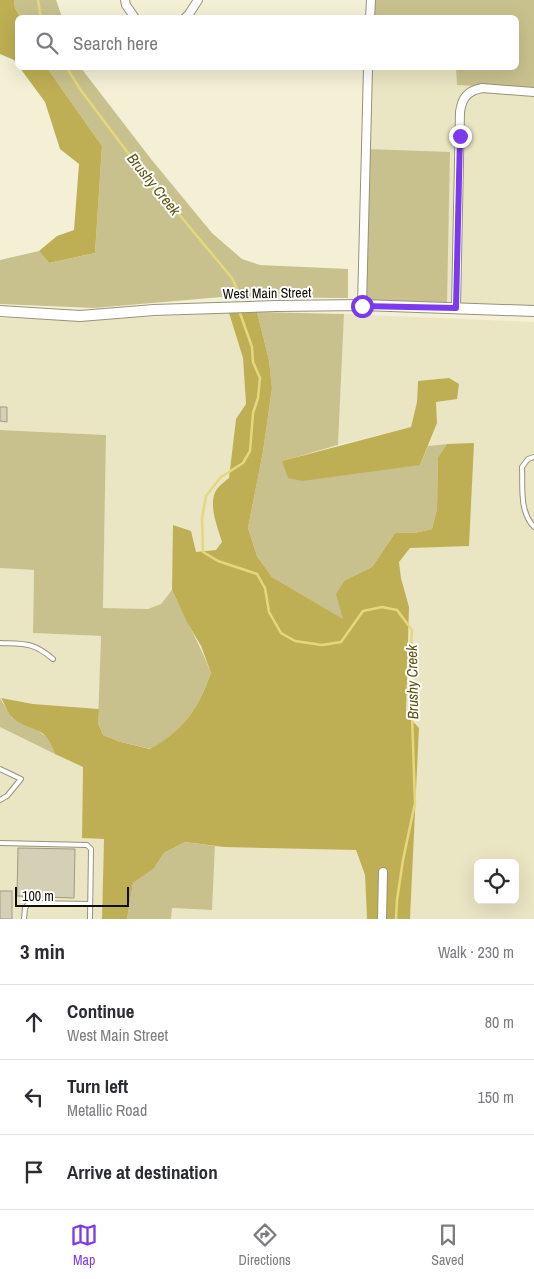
<!DOCTYPE html>
<html lang="en">
<head>
<meta charset="utf-8">
<style>
	body { margin:0; font-family:"Archivo Narrow",sans-serif; background:#f7f7f7; color:#2b2b33 }
	.controls { position:absolute; right:15px; bottom:15px; display:grid; overflow:hidden; border-radius:8px; box-shadow:0 5px 20px #0002 }
	.controls button { width:45px; height:45px; display:grid; place-items:center; padding:0; border:0; border-bottom:1px solid #e1e1e2; background:#fff; color:#2b2b33; font:25px sans-serif }
	.scale { position:absolute; left:15px; bottom:12px; width:114px; box-sizing:border-box; padding-left:5px; border:2px solid #100f06; border-top:0; font-size:14px; line-height:18px; white-space:nowrap; color:#100f06; -webkit-text-stroke:4px #fff; paint-order:stroke }
	.stop { position:absolute; width:15px; height:15px; margin:-11px; border:4px solid #7c3aed; border-radius:50%; background:#fff }
	.stop.end { background:#7c3aed; border-color:#fff; box-shadow:0 1px 5px #0008 }
	.list { margin:0; padding:0; list-style:none }
	h2 { display:flex; justify-content:space-between; align-items:center; height:65px; margin:0; padding:0 20px; font-size:21px }
	h2 small { font-size:16px; font-weight:400; color:#7c7c81 }
	.list li { display:grid; grid-template-columns:32px 1fr auto; gap:15px; align-items:center; box-sizing:border-box; height:75px; padding:0 20px; border-top:1px solid #e1e1e2 }
	.list b { display:block; font-size:19px; white-space:nowrap }
	.list p { margin:0; font-size:16px; white-space:nowrap; color:#7c7c81 }
	.list em { font-size:16px; font-style:normal; color:#7c7c81 }
	.icon { flex:none; width:28px; height:28px; fill:none; stroke:currentColor; stroke-width:2; stroke-linecap:round; stroke-linejoin:round }
	.map { position:relative; flex:none; width:534px; height:919px; overflow:hidden }
	.search { position:absolute; background:#fff; box-shadow:0 5px 20px #0002; left:15px; right:15px; top:15px; height:55px; display:flex; align-items:center; gap:12px; box-sizing:border-box; padding:0 18px; border-radius:8px; color:#7c7c81; font-size:19px }
	.sheet { height:290px; background:#fff }
	nav { display:flex; justify-content:space-around; align-items:center; box-sizing:border-box; height:70px; border-top:1px solid #e1e1e2; background:#fff; font-size:14px; color:#7c7c81 }
	nav a { display:grid; justify-items:center; gap:2px }
	nav .on { color:#7c3aed }
	.map>svg:first-child { display:block }
</style>
</head>
<body>
<div class="map">
<svg width="534" height="919" viewBox="0 0 534 919">
	<rect width="100%" height="100%" fill="#f4f0d6"/>
	<!-- built -->
	<g fill="#eae5c3" fill-rule="evenodd">
		<path d="M368,68H456L457,85L534,89V307L447,303L446,297L366,149Z"/>
		<path d="M229,313L243,358L246,404L236,419L229,478L217,489L216,521L223,542L216,550L195,552L174,525L172,590L161,604L148,609L103,608L106,435L0,430V318L91,320Z"/>
		<path d="M344,314L534,322V919H410L419,728L406,714L409,607L401,578L399,561L410,548L447,444L428,446L437,423L436,402L418,381L417,402L411,427L338,445ZM478,863H515V900H478Z"/>
		<path d="M0,568L34,570L33,633L101,636L99,709L33,704L0,698Z"/>
		<path d="M0,727L83,767L82,838L104,839L102,919H0Z"/>
		<path d="M215,846L356,850L365,875L367,919H171V908L212,910Z"/>
	</g>
	<!-- green -->
	<g fill="#c9c18d">
		<path d="M14,0H56L62,17H20L15,8Z"/>
		<path d="M372,0H534V89L457,85L456,68H451H516V18H371Z"/>
		<path d="M47,68H81L151,159L212,233L242,259L260,265L348,269V298L222,297L94,308L0,304V260L39,251L49,263L95,253L102,146Z"/>
		<path d="M366,149L450,152L447,303L368,301L361,295Z"/>
		<path d="M257,312L344,314L338,445L283,461L420,465L428,446L447,444L438,457L437,509L432,529L415,533H395L372,567L345,580L344,620L272,577L257,556L248,528L263,452L272,388L269,360Z"/>
		<path d="M0,430L106,435L103,608L148,609L161,604L172,590C185,618 200,644 211,673C198,709 184,730 151,749L121,742L103,735L98,723L101,636L33,633L34,570L0,568Z"/>
		<path d="M0,698L12,718L34,728L51,740L55,754L0,727Z"/>
		<path d="M185,842L215,846L212,910L172,908L171,919H127L133,883L156,865L164,853Z"/>
	</g>
	<!-- forest -->
	<g fill="#beaf54">
		<path d="M0,0H14L15,8L20,17L18,18L17,64L14,60L0,54Z"/>
		<path d="M20,68H47L102,146L95,253L49,263L39,251L57,236L74,230L79,164L60,149L45,102Z"/>
		<path d="M257,312L269,360L272,388L263,452L248,528L257,556L272,577L343,619L336,594L345,580L372,567L395,533H415L432,529L437,509L438,457L447,444L474,443L469,546L410,548L399,562L401,578L409,607L406,714L419,728L410,919H367L365,875L356,850L224,847L185,842L164,853L154,868L133,883L127,919H102L104,839L82,838L83,767L55,754C46,725 33,733 14,719C8,715 5,704 1,698L33,704L99,709L98,723L103,735L121,742L150,749C184,730 198,709 211,673L201,646L187,622L172,590L173,525L191,531L196,552L216,550L222,542C218,528 207,503 217,489C220,485 225,481 229,478L236,419L246,404L243,358L229,313Z"/>
		<path d="M449,378L459,384L457,399L436,402L437,423L420,465L302,481L288,478L282,461L411,427L417,402L418,381Z"/>
	</g>
	<g fill="none" stroke-linecap="round" stroke-linejoin="round">
		<!-- stream -->
		<g stroke="#e5d77c" stroke-width="2.5">
			<path d="M38,0L41,18"/>
			<path d="M67,68L80,89L128,153L232,278L237,289L236,301"/>
			<path d="M240,313L252,347L253,362L260,378L258,398L253,413L250,451L243,463L221,477L206,496L202,518L203,552L218,561L257,574L265,588L269,612L281,633L295,641L322,645L341,642L363,611L382,607L397,610L412,630L410,656L415,803L403,860L397,900L396,919"/>
		</g>
	</g>
	<!-- building -->
	<g fill="#d3d0b6" stroke="#9e9b82">
		<path d="M0,407H7V422L0,421Z"/>
		<path d="M18,848L75,849L74,898L17,896Z"/>
		<rect x="0" y="891" width="12" height="28"/>
	</g>
	<g fill="none" stroke-linecap="round" stroke-linejoin="round">
		<!-- lane casing -->
		<g stroke="#97937b" stroke-width="6">
			<g id="lane">
				<path d="M534,457L528,459L522,467C523,487 519,511 534,527"/>
				<path d="M0,643C25,644 33,642 53,659"/>
				<path d="M0,769L21,779L7,796L0,800"/>
				<path d="M0,843L87,845L91,849L90,919"/>
				<path d="M24,919L25,908L29,903L90,904"/>
			</g>
		</g>
		<!-- street casing -->
		<g stroke="#97937b" stroke-width="10">
			<g id="street">
				<path d="M125,0L126,5L135,18"/>
				<path d="M185,18L189,14L198,0"/>
				<path d="M370,18L371,0"/>
				<path d="M362,305L368,68"/>
				<path d="M456,308L460,112C462,98 467,91 482,88L534,92"/>
				<path d="M382,919L383,872"/>
			</g>
		</g>
		<!-- secondary casing -->
		<g stroke="#97937b" stroke-width="12">
			<path id="secondary" d="M0,311L80,316L154,310L276,306L362,305L534,311"/>
		</g>
		<!-- lane -->
		<use href="#lane" stroke="#fff" stroke-width="4"/>
		<!-- street -->
		<use href="#street" stroke="#fff" stroke-width="8"/>
		<!-- secondary -->
		<use href="#secondary" stroke="#fff" stroke-width="10"/>
	</g>
	<g fill="none" stroke-linecap="round" stroke-linejoin="round">
		<!-- route -->
		<path stroke="#7c3aed" stroke-width="6" d="M362,306L456,308L460,136"/>
	</g>
	<g text-anchor="middle" dominant-baseline="central" stroke-width="4" stroke-linejoin="round" paint-order="stroke">
		<!-- street labels -->
		<g font-size="14" fill="#100f06" stroke="#fff">
			<text transform="translate(267 293) rotate(-1)">West Main Street</text>
		</g>
		<!-- water labels -->
		<g font-size="15" font-style="italic" fill="#5e540e" stroke="#fff">
			<text transform="translate(154 184) rotate(51)">Brushy Creek</text>
			<text transform="translate(412 682) rotate(-91)">Brushy Creek</text>
		</g>
	</g>
</svg>
<div class="controls">
<button><svg class="icon" aria-label="locate" viewBox="0 0 24 24"><circle cx="12" cy="12" r="6"/><path d="M12 2v4M12 18v4M2 12h4M18 12h4"/></svg></button>
</div>
<div class="scale">100 m</div>
<div class="stop" style="left:362px;top:306px"></div>
<div class="stop end" style="left:460px;top:136px"></div>
<div class="search"><svg class="icon" aria-label="search" viewBox="0 0 24 24"><circle cx="10" cy="10" r="6"/><path d="M15 15l6 6"/></svg>Search here</div>
</div>
<section class="sheet">
<h2>3 min<small>Walk · 230 m</small></h2>
<ul class="list">
<li><svg class="icon" aria-label="ahead" viewBox="0 0 24 24"><path d="M12 20V5M6 11l6-6 6 6"/></svg><div><b>Continue</b><p>West Main Street</p></div><em>80 m</em></li>
<li><svg class="icon" aria-label="left" viewBox="0 0 24 24"><path d="M17 20v-9H6M10 6l-5 5 5 5"/></svg><div><b>Turn left</b><p>Metallic Road</p></div><em>150 m</em></li>
<li><svg class="icon" aria-label="arrive" viewBox="0 0 24 24"><path d="M6 21V4h12l-3 4 3 4H6"/></svg><div><b>Arrive at destination</b></div></li>
</ul>
</section>
<nav>
<a class="on"><svg class="icon" aria-label="map" viewBox="0 0 24 24"><path d="M3 6l6-2 6 2 6-2v14l-6 2-6-2-6 2zM9 4v14M15 6v14"/></svg>Map</a>
<a><svg class="icon" aria-label="directions" viewBox="0 0 24 24"><path d="M12 3l9 9-9 9-9-9zM9 14v-3h6M13 9l2 2-2 2"/></svg>Directions</a>
<a><svg class="icon" aria-label="saved" viewBox="0 0 24 24"><path d="M7 4h10v16l-5-4-5 4z"/></svg>Saved</a>
</nav>
</body>
</html>
